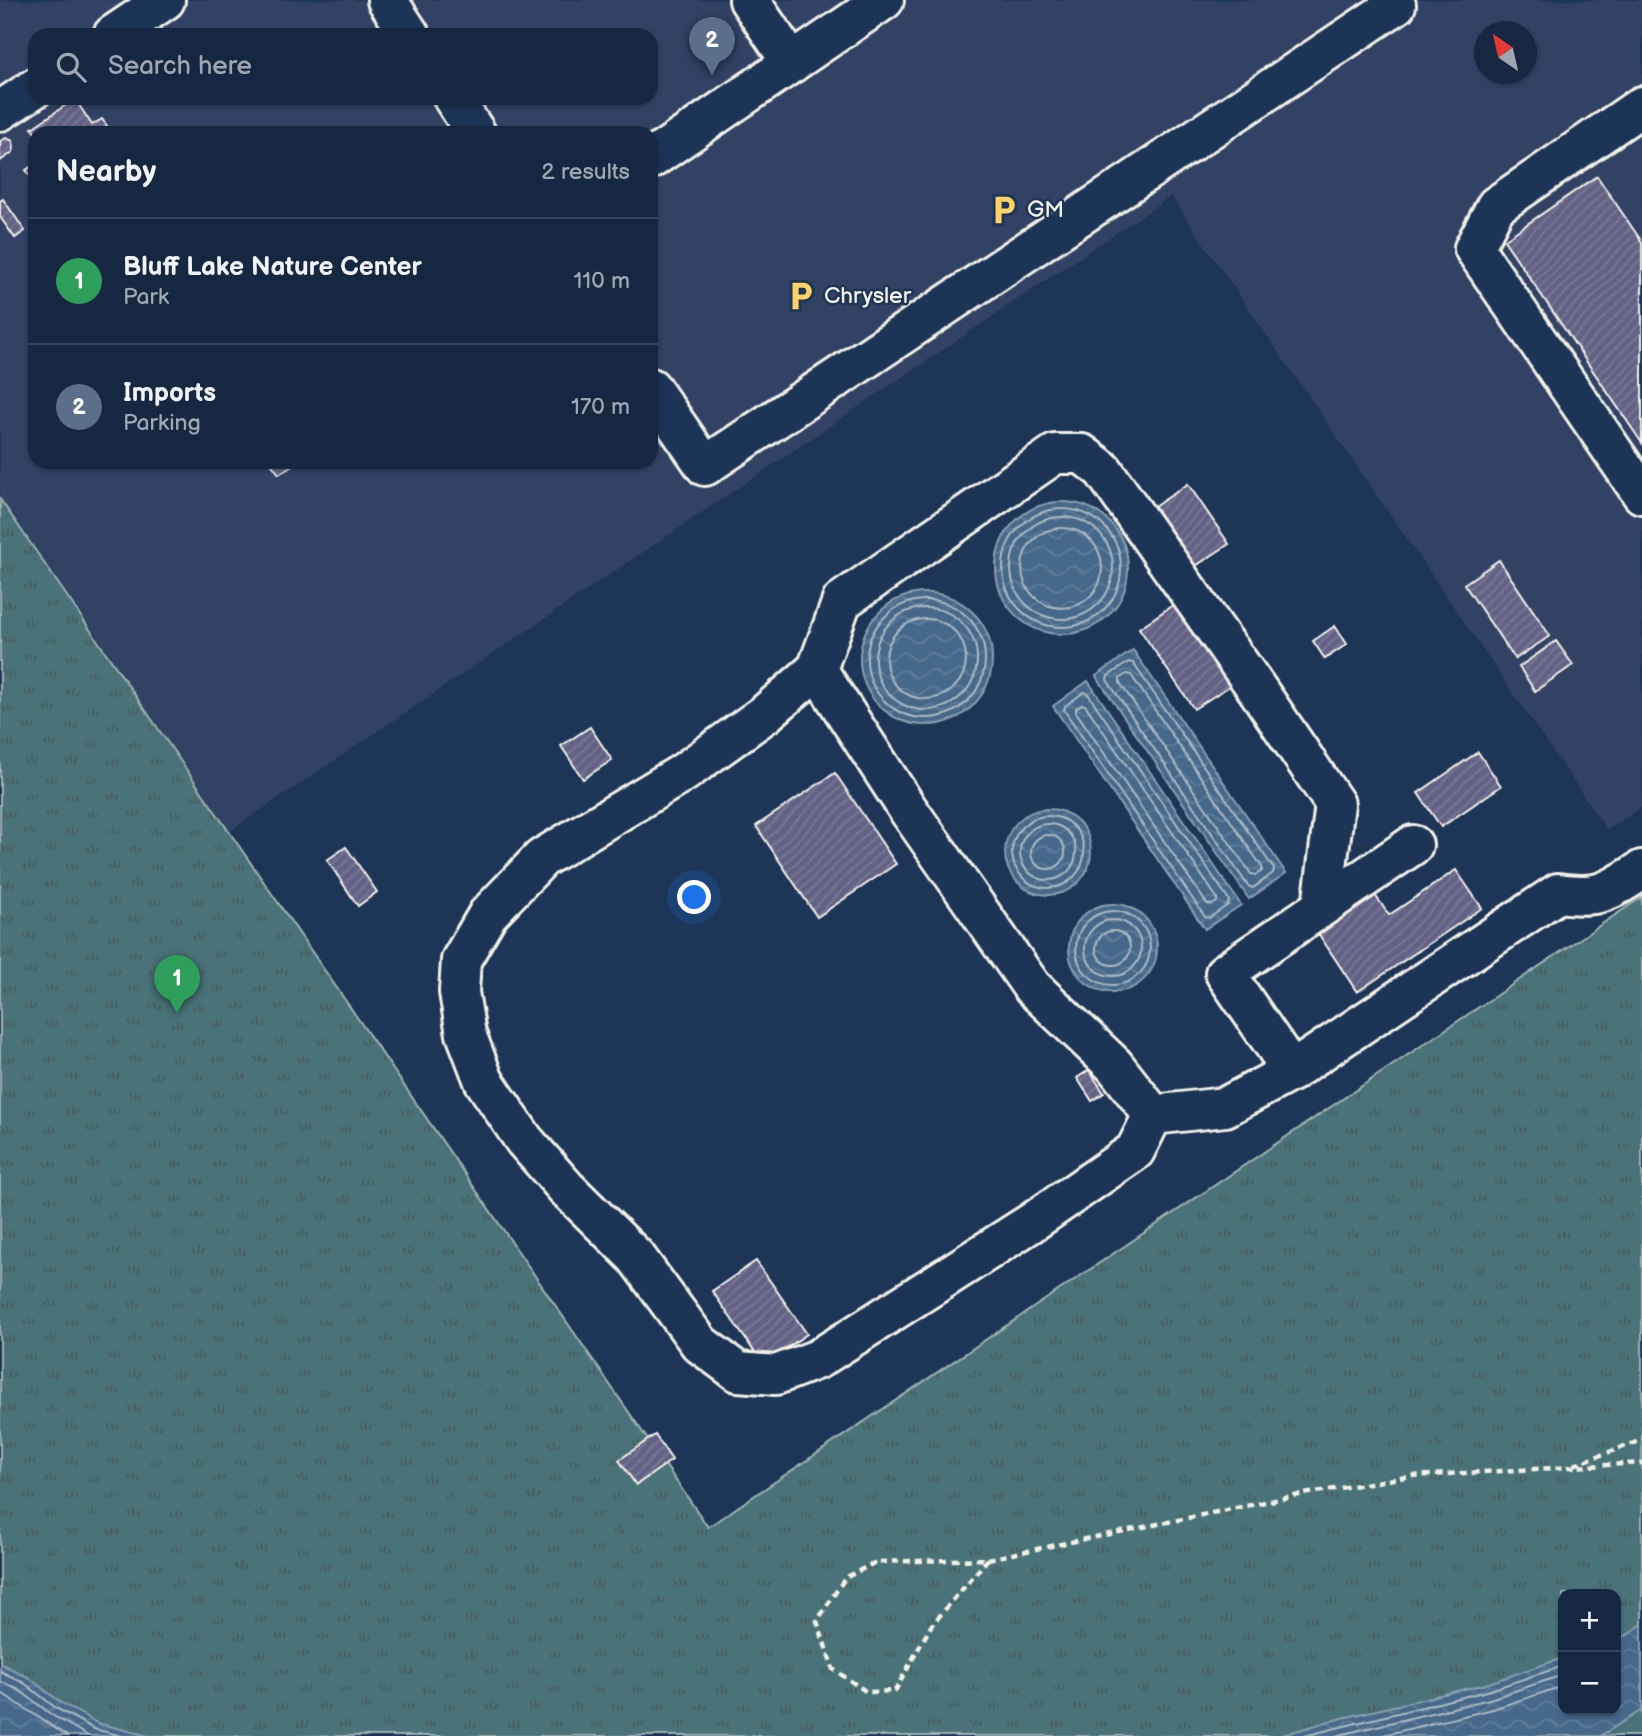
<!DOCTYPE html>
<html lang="en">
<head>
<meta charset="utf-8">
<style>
	body { margin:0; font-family:"Balsamiq Sans",sans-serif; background:#23344c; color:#f1f3f6 }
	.controls { position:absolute; right:21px; bottom:21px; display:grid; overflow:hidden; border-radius:14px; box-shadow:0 2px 5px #0004 }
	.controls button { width:63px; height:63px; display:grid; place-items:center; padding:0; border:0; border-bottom:2px solid #35445a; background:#162841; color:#f1f3f6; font:35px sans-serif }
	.compass { position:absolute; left:1474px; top:21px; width:63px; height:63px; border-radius:50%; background:#162841; box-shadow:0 2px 5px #0004; rotate:326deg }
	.you { position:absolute; left:695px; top:898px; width:24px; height:24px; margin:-18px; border:5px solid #fff; border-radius:50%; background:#1a73e8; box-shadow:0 0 0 10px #1a73e833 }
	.badge { display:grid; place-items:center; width:46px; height:46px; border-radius:50%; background:#ffd166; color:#fff; font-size:23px; font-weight:700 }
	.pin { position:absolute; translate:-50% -58px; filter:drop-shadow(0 2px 4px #0008) }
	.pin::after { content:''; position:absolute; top:37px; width:24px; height:21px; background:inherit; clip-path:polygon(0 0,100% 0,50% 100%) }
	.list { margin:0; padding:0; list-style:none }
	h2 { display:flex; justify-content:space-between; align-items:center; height:91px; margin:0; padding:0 28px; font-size:30px }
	h2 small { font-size:23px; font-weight:400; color:#9ea6b1 }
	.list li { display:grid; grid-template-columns:46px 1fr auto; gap:21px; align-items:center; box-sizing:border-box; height:126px; padding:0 28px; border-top:2px solid #35445a }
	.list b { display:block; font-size:26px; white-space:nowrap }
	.list p { margin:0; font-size:23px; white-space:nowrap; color:#9ea6b1 }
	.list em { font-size:23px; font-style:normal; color:#9ea6b1 }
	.icon { flex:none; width:38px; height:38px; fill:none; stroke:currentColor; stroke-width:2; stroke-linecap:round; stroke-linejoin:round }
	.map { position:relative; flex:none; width:1642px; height:1736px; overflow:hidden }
	.search { position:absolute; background:#162841; box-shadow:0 2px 5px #0004; left:28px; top:28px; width:630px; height:77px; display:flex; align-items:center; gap:18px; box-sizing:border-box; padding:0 24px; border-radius:21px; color:#9ea6b1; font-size:26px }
	.panel { position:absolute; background:#162841; box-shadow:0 2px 5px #0004; left:28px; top:126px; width:630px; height:343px; border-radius:21px }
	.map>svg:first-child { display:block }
</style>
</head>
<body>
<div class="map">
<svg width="1642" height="1736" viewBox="0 0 1642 1736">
	<defs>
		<pattern id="park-tufts" width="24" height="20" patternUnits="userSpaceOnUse" patternTransform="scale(1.75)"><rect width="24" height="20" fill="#497378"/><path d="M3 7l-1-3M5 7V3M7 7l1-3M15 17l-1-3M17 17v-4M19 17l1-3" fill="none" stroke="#495b5c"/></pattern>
		<pattern id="water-waves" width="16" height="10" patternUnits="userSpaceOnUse" patternTransform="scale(1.75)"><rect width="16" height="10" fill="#44688b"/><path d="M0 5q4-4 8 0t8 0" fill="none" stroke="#607e9b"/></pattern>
		<pattern id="building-hatch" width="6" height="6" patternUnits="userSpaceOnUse" patternTransform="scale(1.75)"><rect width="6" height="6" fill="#636285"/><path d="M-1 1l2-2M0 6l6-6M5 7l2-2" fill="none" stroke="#7a7996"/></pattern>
	</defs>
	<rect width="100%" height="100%" fill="#1d3557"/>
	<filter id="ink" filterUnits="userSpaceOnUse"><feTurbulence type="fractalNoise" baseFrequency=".0143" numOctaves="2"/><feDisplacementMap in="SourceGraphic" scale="14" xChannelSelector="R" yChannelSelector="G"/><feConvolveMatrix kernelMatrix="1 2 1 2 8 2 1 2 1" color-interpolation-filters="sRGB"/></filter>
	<g filter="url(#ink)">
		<!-- built -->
		<path fill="#324265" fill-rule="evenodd" d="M0,0H1642V807L1607,830L1171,196L230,831L0,496ZM1484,32H1526V74H1484ZM35,35H651V98H35ZM35,133H651V462H35Z"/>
		<!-- park -->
		<path fill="url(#park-tufts)" stroke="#9eb2b0" stroke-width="2" fill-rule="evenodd" d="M0,499L708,1527L1642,897V1736H0ZM1563,1594H1616V1710H1563Z"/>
		<!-- water -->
		<g fill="url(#water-waves)" stroke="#8a9fb0" stroke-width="2">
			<circle cx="1062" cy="568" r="66"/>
			<circle cx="926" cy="659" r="66"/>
			<path d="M1133,650L1286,873L1249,899L1096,676Z"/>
			<path d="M1088,681L1241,905L1205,929L1053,706Z"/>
			<circle cx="1048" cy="852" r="43"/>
			<circle cx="1113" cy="948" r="44"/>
			<path d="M1642,1624V1710L1600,1736H1279L1326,1722L1486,1684L1563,1658V1710H1616V1639L1627,1635Z"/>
			<path d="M0,1663L28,1677L60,1702L97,1723L149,1736H0Z"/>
		</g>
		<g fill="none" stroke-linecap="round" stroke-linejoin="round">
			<!-- shore -->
			<g stroke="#aebac3" stroke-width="2">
				<circle cx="1062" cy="568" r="59"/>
				<circle cx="1062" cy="568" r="51"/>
				<circle cx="1062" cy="568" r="40"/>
				<circle cx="926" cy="659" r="59"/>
				<circle cx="926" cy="659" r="51"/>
				<circle cx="926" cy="659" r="40"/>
				<path d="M1129,662L1133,663L1274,869L1273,873L1253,888L1248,886L1107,680L1108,676Z"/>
				<path d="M1127,674L1131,675L1262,867V871L1256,875L1251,874L1120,683V678Z"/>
				<path d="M1084,692L1088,694L1229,900L1228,905L1209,918L1205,917L1064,710L1065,706Z"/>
				<path d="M1082,704L1086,706L1217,898V902L1212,905L1207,904L1076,712V708Z"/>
				<circle cx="1048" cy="852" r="36"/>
				<circle cx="1048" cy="852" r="28"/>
				<circle cx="1048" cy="852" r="17"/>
				<circle cx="1113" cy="948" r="37"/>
				<circle cx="1113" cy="948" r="28"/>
				<circle cx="1113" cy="948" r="17"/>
				<path d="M0,1671L24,1683L56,1708L94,1729L122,1736"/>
				<path d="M0,1681L19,1690L52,1715L88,1736"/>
				<path d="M0,1692L67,1736"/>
				<path d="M1304,1736L1487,1691L1563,1666"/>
				<path d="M1335,1736L1490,1699L1563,1675"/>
				<path d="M1379,1736L1493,1709L1563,1686"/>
			</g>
		</g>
		<!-- building -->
		<g fill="url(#building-hatch)" stroke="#f4f1e8" stroke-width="2">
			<path d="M75,99L92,125L102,119L112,133H35L32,128Z"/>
			<path d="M6,138L13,141L14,148L13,152L0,161V141Z"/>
			<path d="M35,164V183L26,170Z"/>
			<path d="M1597,176L1642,242V443L1504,240Z"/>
			<path d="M3,199L25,231L15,238L0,217V201Z"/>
			<path d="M270,462H297L279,474Z"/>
			<path d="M1188,484L1229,544L1194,567L1154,507Z"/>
			<path d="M1499,560L1550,636L1515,659L1464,584Z"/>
			<path d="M1176,603L1231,685L1194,709L1139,628Z"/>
			<path d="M1335,626L1347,644L1325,659L1313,641Z"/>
			<path d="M1556,641L1573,665L1535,691L1519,667Z"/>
			<path d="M590,727L612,760L583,779L561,746Z"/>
			<path d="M1478,752L1501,786L1441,827L1418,793Z"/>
			<path d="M835,773L896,864L817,917L756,826Z"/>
			<path d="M346,847L377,892L358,906L327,860Z"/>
			<path d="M1456,870L1482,908L1357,992L1318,933L1375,895L1389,915Z"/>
			<path d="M1089,1070L1104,1093L1092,1101L1077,1078Z"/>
			<path d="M756,1261L807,1334L763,1364L712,1291Z"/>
			<path d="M655,1435L672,1460L636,1485L619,1460Z"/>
		</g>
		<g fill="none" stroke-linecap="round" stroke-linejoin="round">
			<!-- minor casing -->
			<g stroke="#f4f1e8" stroke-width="44">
				<g id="minor">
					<path d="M387,0L410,35"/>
					<path d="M749,0L792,63"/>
					<path d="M113,35L165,0"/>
					<path d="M453,98L476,133"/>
					<path d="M1642,106L1496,206L1474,248L1642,494"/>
					<path d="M0,111L35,88"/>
					<path d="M651,159L884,0"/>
					<path d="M651,388L705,466L1396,5"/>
					<path d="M817,669L842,601L1055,454H1082L1103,470L1257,689L1335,804L1322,906"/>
					<path d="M1413,845L1225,973L1292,1071L1558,893C1599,899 1608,892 1642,870"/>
					<path d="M1153,1115L1135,1151L1031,1223L818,1359L776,1375L738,1372L700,1344L636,1257L566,1188L524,1140L484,1081L466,1034L459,992L461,960L488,914L542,858L683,773L765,714L817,669L907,808L1032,987L1114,1065L1153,1115L1225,1107L1292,1071"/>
				</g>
			</g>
			<!-- path -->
			<g stroke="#f4f1e8" stroke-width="4.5" stroke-dasharray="7 5" stroke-linecap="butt">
				<path d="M1574,1465L1642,1440"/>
				<path d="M988,1559L931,1626L895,1691L867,1692L833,1669L817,1621L845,1578L876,1562L988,1559L1304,1494L1412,1476L1642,1463"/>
			</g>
			<!-- minor -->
			<use href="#minor" stroke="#1d3557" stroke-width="38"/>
		</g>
	</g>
	<!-- icons -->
	<defs>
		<g id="parking-bare" transform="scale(2.415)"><path d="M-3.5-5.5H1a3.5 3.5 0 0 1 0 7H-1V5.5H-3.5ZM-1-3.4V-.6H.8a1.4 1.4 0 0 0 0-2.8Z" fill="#ffd166" stroke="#1d3557" stroke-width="2.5" paint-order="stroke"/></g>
	</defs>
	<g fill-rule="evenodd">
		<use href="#parking-bare" x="1004" y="210"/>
		<use href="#parking-bare" x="801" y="296"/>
	</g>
	<g text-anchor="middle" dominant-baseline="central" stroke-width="5" stroke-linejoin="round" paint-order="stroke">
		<!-- poi labels -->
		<g font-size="23" fill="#f4f1e8" stroke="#1d3557" text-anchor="start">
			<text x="1027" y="210">GM</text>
			<text x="824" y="296">Chrysler</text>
		</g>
	</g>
</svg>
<div class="controls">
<button>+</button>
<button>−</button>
</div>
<svg class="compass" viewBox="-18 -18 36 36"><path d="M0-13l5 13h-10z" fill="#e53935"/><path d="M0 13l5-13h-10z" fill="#9ea6b1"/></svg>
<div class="you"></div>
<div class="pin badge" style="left:177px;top:1013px;background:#2e9e5b">1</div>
<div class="pin badge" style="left:712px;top:75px;background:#5c6f8a">2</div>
<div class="search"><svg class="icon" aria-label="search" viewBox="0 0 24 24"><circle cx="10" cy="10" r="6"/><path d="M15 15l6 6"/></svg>Search here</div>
<section class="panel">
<h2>Nearby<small>2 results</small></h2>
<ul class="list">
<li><span class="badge" style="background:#2e9e5b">1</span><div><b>Bluff Lake Nature Center</b><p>Park</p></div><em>110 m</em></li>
<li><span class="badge" style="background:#5c6f8a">2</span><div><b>Imports</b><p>Parking</p></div><em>170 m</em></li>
</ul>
</section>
</div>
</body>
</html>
